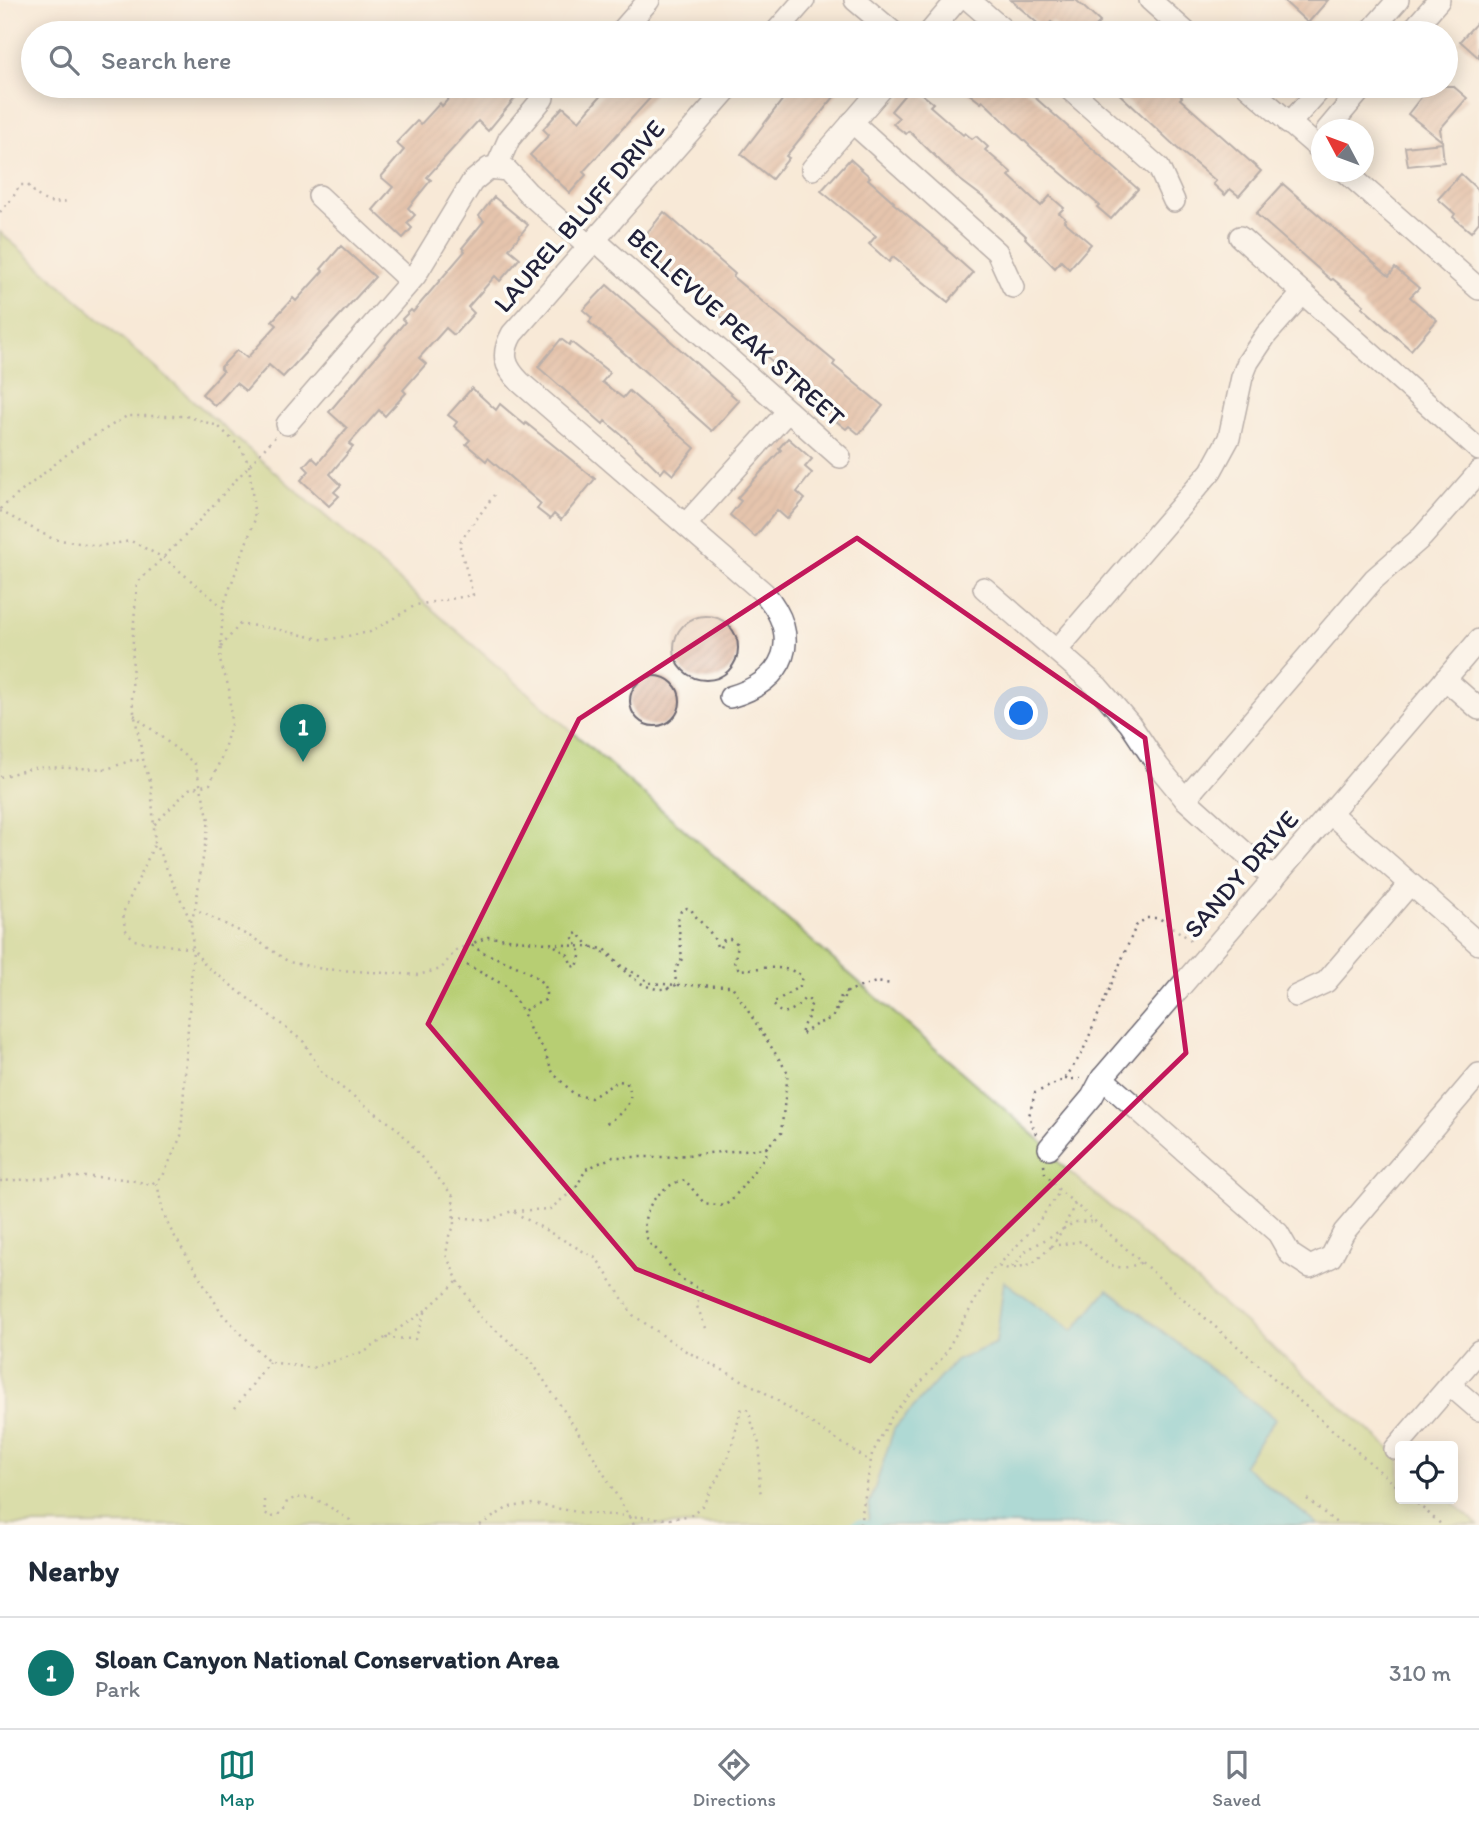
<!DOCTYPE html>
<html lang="en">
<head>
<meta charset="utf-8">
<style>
	body { margin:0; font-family:Itim,sans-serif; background:#f6f6f7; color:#1f2937 }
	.controls { position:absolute; right:21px; bottom:21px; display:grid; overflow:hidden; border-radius:7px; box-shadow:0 4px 18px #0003 }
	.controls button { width:63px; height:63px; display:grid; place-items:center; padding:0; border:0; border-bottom:2px solid #e0e1e3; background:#fff; color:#1f2937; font:35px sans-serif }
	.compass { position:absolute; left:1311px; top:119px; width:63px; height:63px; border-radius:50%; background:#fff; box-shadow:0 4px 18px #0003; rotate:311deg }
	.you { position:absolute; left:1022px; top:714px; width:24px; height:24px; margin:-18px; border:5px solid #fff; border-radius:50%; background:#1a73e8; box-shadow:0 0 0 10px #1a73e833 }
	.badge { display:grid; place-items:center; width:46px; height:46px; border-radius:50%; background:#0f766e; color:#fff; font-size:23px; font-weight:700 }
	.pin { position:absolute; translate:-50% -58px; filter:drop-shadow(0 2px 4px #0008) }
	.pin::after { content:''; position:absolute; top:37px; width:24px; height:21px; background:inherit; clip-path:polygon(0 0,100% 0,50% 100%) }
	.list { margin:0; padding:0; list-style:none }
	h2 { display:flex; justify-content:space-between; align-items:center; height:91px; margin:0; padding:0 28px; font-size:30px }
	h2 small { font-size:23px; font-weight:400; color:#747a83 }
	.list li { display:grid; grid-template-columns:46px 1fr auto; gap:21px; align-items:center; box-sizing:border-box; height:112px; padding:0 28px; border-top:2px solid #e0e1e3 }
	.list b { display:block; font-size:26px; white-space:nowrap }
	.list p { margin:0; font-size:23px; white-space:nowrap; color:#747a83 }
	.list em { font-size:23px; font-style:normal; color:#747a83 }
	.icon { flex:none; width:38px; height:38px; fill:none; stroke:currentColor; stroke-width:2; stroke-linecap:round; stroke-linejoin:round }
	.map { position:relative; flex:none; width:1479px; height:1525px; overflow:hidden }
	.search { position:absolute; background:#fff; box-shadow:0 4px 18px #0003; left:21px; right:21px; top:21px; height:77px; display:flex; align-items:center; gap:18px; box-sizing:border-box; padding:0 24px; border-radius:38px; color:#747a83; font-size:26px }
	.sheet { height:203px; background:#fff }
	nav { display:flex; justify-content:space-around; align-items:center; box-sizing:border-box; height:98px; border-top:2px solid #e0e1e3; background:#fff; font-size:19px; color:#747a83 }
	nav a { display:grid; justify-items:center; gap:4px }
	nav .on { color:#0f766e }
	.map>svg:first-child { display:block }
</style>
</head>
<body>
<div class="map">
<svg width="1479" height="1525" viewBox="0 0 1479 1525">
	<defs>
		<pattern id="building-hatch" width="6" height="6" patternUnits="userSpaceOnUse" patternTransform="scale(1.75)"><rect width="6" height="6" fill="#d0987a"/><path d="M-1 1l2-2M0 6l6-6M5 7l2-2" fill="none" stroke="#a87c65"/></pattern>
	</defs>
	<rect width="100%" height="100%" fill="#fdfcf7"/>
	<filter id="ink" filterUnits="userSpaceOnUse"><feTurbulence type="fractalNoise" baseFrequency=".0143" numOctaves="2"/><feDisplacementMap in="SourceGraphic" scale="14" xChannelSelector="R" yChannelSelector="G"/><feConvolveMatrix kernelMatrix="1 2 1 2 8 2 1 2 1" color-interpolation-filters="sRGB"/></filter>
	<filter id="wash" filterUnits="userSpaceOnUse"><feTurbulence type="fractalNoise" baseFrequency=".00686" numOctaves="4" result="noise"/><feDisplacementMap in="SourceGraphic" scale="28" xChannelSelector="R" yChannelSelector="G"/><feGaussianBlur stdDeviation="1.57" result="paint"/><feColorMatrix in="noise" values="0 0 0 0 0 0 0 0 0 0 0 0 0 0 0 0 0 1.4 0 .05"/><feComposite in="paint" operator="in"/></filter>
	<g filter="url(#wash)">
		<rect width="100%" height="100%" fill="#f8e9d7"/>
		<!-- green -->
		<path fill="#b7ce73" stroke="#6c7857" stroke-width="2" d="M0,232L1049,1148L1057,1161L1400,1457V1499H1448L1478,1525H0Z"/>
		<!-- water -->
		<path fill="#58c5d0" stroke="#3d7486" stroke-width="2" d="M1004,1281L1073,1331L1108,1289L1275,1419L1243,1465L1318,1525H868L869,1506L894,1429L955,1361L996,1343Z"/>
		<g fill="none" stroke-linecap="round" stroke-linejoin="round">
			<!-- stream -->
			<path stroke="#58c5d0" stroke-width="4.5" d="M849,1525L860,1521L877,1525"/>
		</g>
		<g id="blocks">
			<!-- building -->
			<g fill="url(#building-hatch)">
				<path d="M1011,0H1076L1100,22L1096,26L1104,33H1063L1051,22L1044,29Z"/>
				<path d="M1283,0H1328L1308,23Z"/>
				<path d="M1479,20V58L1460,41Z"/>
				<path d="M460,86H525L488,131L478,121L427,177L431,180L408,208L415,215L407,223L412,228L403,238L373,210L393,187L381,177L404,150L396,143L417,121L421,124L440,103L442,106Z"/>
				<path d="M609,86H661L583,172L586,175L570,193L530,155L549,135L543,129L563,107L579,121Z"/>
				<path d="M793,86H843L786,156L789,158L772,179L741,154Z"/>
				<path d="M912,86L933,103L930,106L963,135L965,133L972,139L976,136L988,147L985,150L1012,173L1009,176L1041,206L1050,196L1064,208L1059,213L1066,219L1064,221L1091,244L1069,269L1061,261L1055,268L1025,238L1026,236L988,201L959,179L909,131L906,134L893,124L899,118L891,111Z"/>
				<path d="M959,86H1022L1138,189L1111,219L1097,207L1099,205L1033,149L983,101L981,103Z"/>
				<path d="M1111,86H1171L1182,97L1180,99L1261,171L1239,196L1230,189L1225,195L1213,184L1216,181L1177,148Z"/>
				<path d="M1430,86H1453L1467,98L1440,129L1442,141L1408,114Z"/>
				<path d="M1442,143L1444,162L1408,166L1405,147Z"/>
				<path d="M850,159L870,177L868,179L894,202L893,203L947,248L946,249L973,273L948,302L893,257L889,262L869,244L876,236L821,191Z"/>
				<path d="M1461,174L1479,191V222L1471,232L1453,217L1455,214L1438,199Z"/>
				<path d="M1283,184L1389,276L1395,268L1419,288L1410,297L1437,320L1411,350L1362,307L1364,305L1333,279L1331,280L1256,214Z"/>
				<path d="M494,197L528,225L509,249L520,258L500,281L495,276L468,307L474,313L454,335L446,328L419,358L426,364L403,390L406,393L385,416L379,410L349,444L353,447L330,474L341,485L334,492L339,496L329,506L301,480L309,471L304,466L312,457L318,463L347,428L329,412L405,322L402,319L411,310L413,312L465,251L462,248L484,221L479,216Z"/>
				<path d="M664,212L735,274L733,277L835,362L833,365L883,406L859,434L849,426L846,429L836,421L838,419L638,244Z"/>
				<path d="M341,246L375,277L283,377L269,365L246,391L236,383L215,406L202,394L223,371L220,368L237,350L247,358L277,325L272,321L293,298L296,301L323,271L321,269Z"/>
				<path d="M607,285L739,401L712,431L589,322L592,318L583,310Z"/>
				<path d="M561,339L569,345L571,342L610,373L602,382L623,398L629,391L695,448L673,475L665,468L661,473L624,437L605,421L603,424L538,367Z"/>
				<path d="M472,388L496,410L500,404L525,425L526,423L595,479L561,520L554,514L550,519L537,509L541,504L488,458L486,461L466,444L470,440L454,426L457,422L448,415Z"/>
				<path d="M788,438L812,459L805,467L812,473L797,492L805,499L787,519L777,510L755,537L730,515L741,501L737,498L781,450L779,448Z"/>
				<circle cx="706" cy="648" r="32"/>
				<circle cx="655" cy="701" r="25"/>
			</g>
		</g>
	</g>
	<g filter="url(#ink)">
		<use href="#blocks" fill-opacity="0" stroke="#6d6872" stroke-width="2"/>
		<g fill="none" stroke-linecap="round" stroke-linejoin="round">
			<!-- minor casing -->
			<g stroke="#6d6872" stroke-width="24">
				<g id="minor">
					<path d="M855,0L894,33"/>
					<path d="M969,0L1007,33"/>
					<path d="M1150,0L1187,33"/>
					<path d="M620,33L649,0"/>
					<path d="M775,33L804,0"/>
					<path d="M929,33L957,0"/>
					<path d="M1369,33L1398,0"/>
					<path d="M1410,33L1439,0"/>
					<path d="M730,86L512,334C501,354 504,366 520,382L764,593C803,638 786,681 730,697"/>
					<path d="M1066,86L1159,168L1174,201"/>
					<path d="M1247,86L1322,151"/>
					<path d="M852,122L997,252L1013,287"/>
					<path d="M1289,124L1323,86"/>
					<path d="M1327,130L1364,86"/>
					<path d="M496,168L509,139L543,98"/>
					<path d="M812,169L884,86"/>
					<path d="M1346,172L1479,289"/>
					<path d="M319,196L410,281"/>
					<path d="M1240,237L1479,450"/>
					<path d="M595,240L840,457"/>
					<path d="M287,424L415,276L472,182L489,168L507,170L528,193L589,246"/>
					<path d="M686,524L788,411"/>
					<path d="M984,588L1098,687L1130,724L1158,766L1185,799L1274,879"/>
					<path d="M1057,650L1211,471L1229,438L1242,377L1248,362L1266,335L1303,293"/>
					<path d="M1445,679L1479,709"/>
					<path d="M1185,799L1374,579L1422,537L1479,472"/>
					<path d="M1330,813L1479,944"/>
					<path d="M1296,996L1326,982L1410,884"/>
					<path d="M1102,1078L1278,1233L1290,1254L1310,1267L1331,1257L1344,1232L1479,1074"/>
					<path d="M1049,1148L1092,1097L1102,1078L1479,640"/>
					<path d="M1450,1385L1479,1410"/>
					<path d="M1395,1449L1479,1351"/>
				</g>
			</g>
			<!-- path -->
			<g stroke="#6d6872" stroke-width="2.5" stroke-dasharray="2 5" stroke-linecap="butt">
				<path d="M0,212L12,199L20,185H28C40,199 47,206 67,201"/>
				<path d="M275,437L186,535L137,583L133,634L132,701L144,764L151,783L155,843L191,922L193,949L205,965L304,1042L322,1073L399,1130L453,1196L454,1227L449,1236L446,1255L458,1281L479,1316L530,1359L591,1452L634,1525"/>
				<path d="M0,509L76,447L127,416H186L218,426L241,448L249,465L255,519L223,607L220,661L229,688L231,724L222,756L210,784L189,789L154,825"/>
				<path d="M0,511L53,539L99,546L131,541L164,558L223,607"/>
				<path d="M221,647L240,624L271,628L325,640L370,632L416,605L473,595L459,543L494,495"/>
				<path d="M134,715L195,764L209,820L195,909L255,939L289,962L323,969L418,975L441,969L456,950L488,937L605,949L620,965L651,983L676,985L732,986L788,1073L781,1133L766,1148L664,1157H613L586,1169L576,1188L550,1209L512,1211L597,1259L633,1315L684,1350L761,1390L871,1462"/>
				<path d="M0,777L37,767L107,769L135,759L143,763"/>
				<path d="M191,922L195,909"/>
				<path d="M472,945C487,960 555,970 545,1000L528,1008L523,1012L530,1030L543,1048L553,1073L575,1095L591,1098L618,1081L626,1082C639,1101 620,1115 605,1124"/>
				<path d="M555,946L568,955L572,966L577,967L581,953L572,936L577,933C583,937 584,941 589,945C595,950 603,951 609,956C626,973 650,999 676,985L675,970L682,959L678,919L681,911L687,908L691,909C699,924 714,931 717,947L720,948L722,941C730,937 733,939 738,945L734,964L740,970C759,968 786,964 802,976L800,986L773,1003C781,1021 796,1009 804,999H808L812,1003L809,1009L810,1014L803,1026L801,1035L817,1024L832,1018L848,991L876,982L892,984"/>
				<path d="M467,965L506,986L523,1012"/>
				<path d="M835,1011L841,996L848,991"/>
				<path d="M1065,1079H1080"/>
				<path d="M1036,1134L1029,1116L1035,1093L1065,1079L1082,1053L1136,926L1146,918H1159L1195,943"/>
				<path d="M1044,1165L1045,1173L1057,1188L1400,1489"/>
				<path d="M0,1181C44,1179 109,1171 150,1185L163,1176L181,1136L193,949L134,940L125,929L123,913L155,843"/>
				<path d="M157,1183L163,1212L169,1227L223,1315L269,1362L312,1368L366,1351L426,1310L458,1281"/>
				<path d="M1075,1204L1063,1229L1075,1222L1095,1221"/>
				<path d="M454,1217L490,1220L512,1211"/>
				<path d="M998,1266L1037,1224L1060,1191"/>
				<path d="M1014,1268L1032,1264L1052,1246"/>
				<path d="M706,1328L696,1304L704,1294L701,1289C677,1281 672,1267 657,1250C654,1247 650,1245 649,1242C634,1215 660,1184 685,1180L704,1203L724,1206L732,1200L766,1155L767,1146"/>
				<path d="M386,1338L415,1339L426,1310"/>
				<path d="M235,1408L269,1362"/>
				<path d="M1307,1499L1339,1525"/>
				<path d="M1412,1499L1442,1525"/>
				<path d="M264,1500L265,1513L271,1517C281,1514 285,1511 287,1501C314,1490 327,1507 350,1520L352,1525"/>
				<path d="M480,1525L509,1507L533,1504L583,1513L670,1519L691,1515L703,1505L729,1456L741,1410L746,1408L749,1411C751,1423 756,1433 759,1444C762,1461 757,1477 761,1494"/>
				<path d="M860,1525L872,1454L893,1414L943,1357L993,1269L998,1266L1009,1269L1017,1263L1024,1252L1063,1229L1052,1246L1082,1241C1101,1260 1114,1276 1142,1262"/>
			</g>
			<!-- minor -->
			<use href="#minor" stroke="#fff" stroke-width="21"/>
		</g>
	</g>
	<!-- marked area -->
	<path d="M0 0H1479V1525H0ZM857,538L1145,738L1186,1053L870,1361L636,1269L428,1024L579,719Z" fill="#f8e9d7" fill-opacity=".55" fill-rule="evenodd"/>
	<path fill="none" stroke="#c2185b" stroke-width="5" stroke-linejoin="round" d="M857,538L1145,738L1186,1053L870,1361L636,1269L428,1024L579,719Z"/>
	<g text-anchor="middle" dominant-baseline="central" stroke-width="7" stroke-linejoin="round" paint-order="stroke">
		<!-- street labels -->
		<g font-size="26" fill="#22223b" stroke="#fdfcf7">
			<text transform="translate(579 216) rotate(-49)">LAUREL BLUFF DRIVE</text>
			<text transform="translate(736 327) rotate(42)">BELLEVUE PEAK STREET</text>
			<text transform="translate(1241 874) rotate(-49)">SANDY DRIVE</text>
		</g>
	</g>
</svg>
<div class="controls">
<button><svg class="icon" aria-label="locate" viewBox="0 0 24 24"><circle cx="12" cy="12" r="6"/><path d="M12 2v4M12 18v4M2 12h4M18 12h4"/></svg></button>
</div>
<svg class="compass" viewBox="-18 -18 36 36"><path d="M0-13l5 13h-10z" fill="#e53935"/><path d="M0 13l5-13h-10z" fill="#747a83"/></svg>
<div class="you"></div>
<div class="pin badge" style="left:303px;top:762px">1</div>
<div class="search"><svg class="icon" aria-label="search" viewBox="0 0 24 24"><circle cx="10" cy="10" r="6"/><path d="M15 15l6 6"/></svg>Search here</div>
</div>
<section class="sheet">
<h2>Nearby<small></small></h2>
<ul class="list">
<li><span class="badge">1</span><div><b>Sloan Canyon National Conservation Area</b><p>Park</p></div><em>310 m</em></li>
</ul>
</section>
<nav>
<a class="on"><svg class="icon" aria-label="map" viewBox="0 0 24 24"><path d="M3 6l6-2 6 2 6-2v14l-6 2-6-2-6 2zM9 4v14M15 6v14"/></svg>Map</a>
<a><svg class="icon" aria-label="directions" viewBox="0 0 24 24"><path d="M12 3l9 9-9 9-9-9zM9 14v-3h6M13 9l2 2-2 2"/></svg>Directions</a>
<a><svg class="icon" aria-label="saved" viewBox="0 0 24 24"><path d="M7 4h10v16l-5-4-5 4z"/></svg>Saved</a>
</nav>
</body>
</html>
